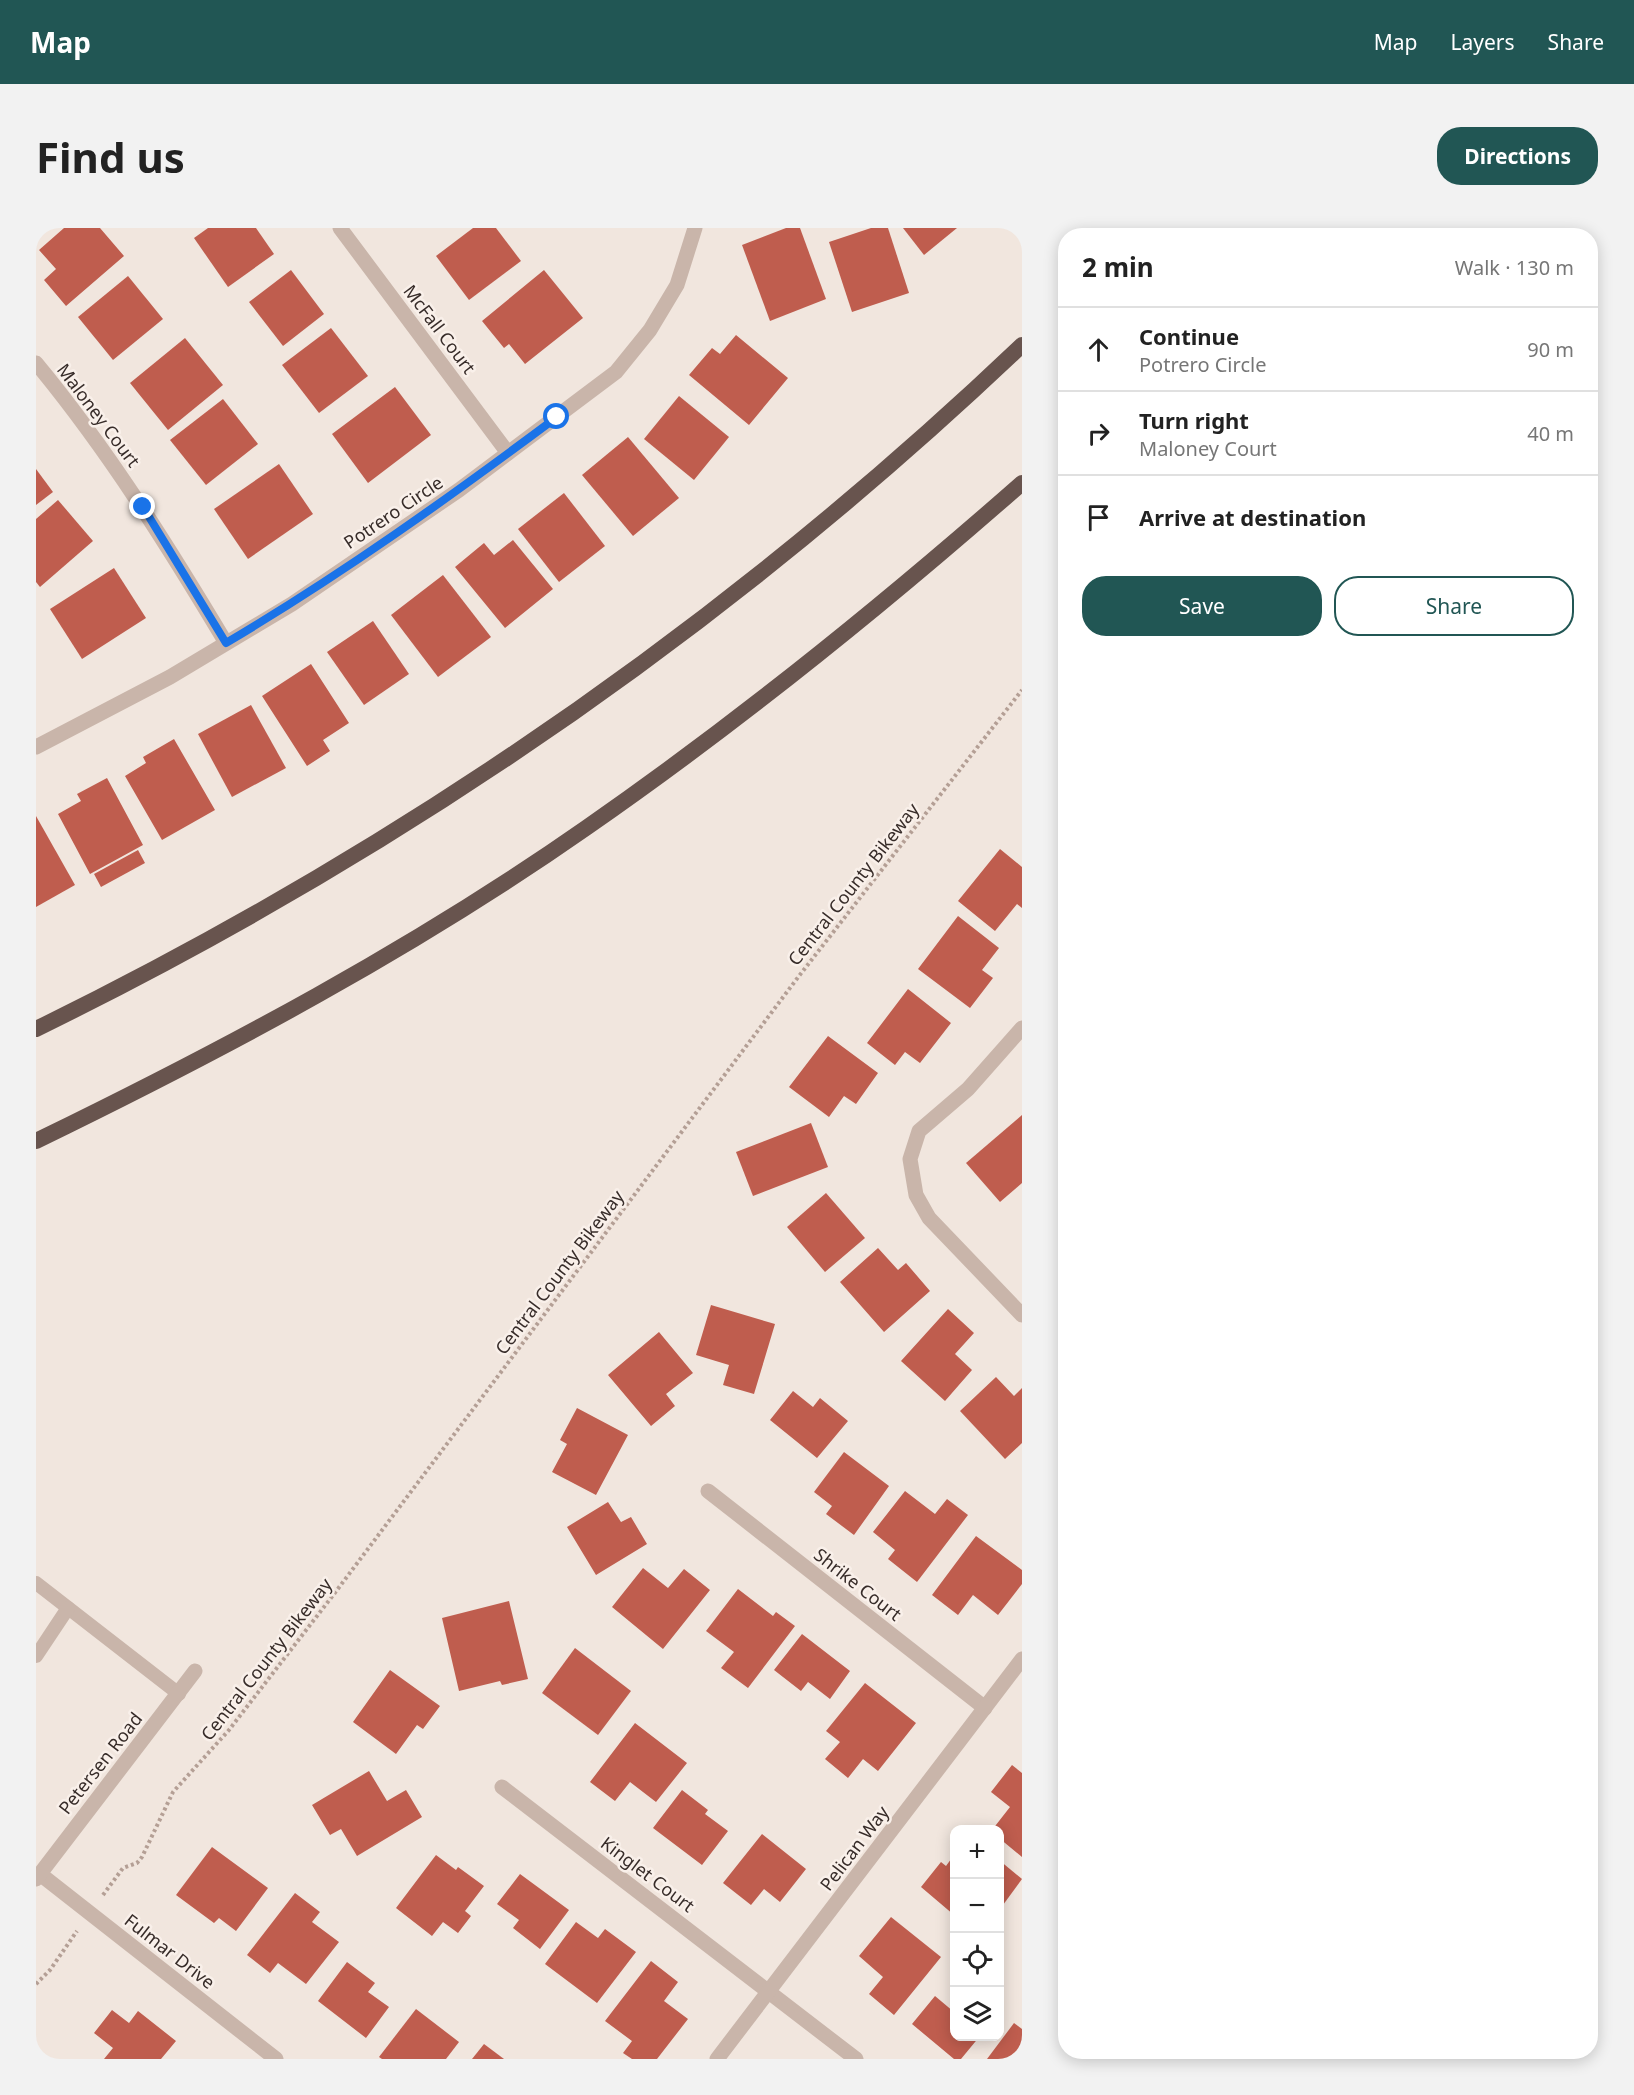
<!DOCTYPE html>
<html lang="en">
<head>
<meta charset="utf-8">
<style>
	body { margin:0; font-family:"Noto Sans",sans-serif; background:#f2f2f2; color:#222 }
	.controls { position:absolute; right:18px; bottom:18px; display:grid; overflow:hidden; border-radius:12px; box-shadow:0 3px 15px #0003 }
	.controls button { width:54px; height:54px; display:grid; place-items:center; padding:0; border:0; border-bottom:2px solid #e0e0e0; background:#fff; color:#222; font:30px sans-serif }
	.stop { position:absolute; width:18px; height:18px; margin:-14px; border:4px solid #1a73e8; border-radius:50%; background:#fff }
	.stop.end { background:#1a73e8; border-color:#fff; box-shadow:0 2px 6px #0008 }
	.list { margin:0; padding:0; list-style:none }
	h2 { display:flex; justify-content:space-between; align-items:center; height:78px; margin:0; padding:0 24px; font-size:26px }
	h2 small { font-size:20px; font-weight:400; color:#767676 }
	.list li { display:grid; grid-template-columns:39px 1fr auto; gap:18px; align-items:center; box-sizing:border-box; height:84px; padding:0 24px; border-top:2px solid #e0e0e0 }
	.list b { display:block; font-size:22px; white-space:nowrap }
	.list p { margin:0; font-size:20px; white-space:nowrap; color:#767676 }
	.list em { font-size:20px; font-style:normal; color:#767676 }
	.actions { display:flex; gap:12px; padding:18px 24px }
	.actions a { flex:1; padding:14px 0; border:2px solid #215654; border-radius:24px; text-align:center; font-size:21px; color:#215654 }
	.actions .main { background:#215654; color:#fff }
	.icon { flex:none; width:33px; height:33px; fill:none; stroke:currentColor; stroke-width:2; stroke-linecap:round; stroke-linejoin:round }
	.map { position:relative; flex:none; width:986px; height:1831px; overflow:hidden; border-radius:24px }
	header { display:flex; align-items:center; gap:36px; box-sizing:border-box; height:84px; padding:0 30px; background:#215654; color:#fff }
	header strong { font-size:28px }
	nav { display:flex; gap:33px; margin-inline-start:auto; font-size:21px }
	.intro { display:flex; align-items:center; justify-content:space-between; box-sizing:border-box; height:144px; padding:0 36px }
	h1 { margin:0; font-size:42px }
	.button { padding:15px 27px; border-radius:24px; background:#215654; color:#fff; font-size:21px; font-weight:700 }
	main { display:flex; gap:36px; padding:0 36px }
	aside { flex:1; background:#fff; border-radius:24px; box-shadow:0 3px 15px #0003 }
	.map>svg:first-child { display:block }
</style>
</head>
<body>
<header>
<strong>Map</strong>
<nav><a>Map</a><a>Layers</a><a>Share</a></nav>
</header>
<div class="intro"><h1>Find us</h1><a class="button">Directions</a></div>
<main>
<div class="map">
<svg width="986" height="1831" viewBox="0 0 986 1831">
	<rect width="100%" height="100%" fill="#f1e6de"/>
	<!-- building -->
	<g fill="#bf5d4e">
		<path d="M28,0H64L88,28L30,78L8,52L20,41L3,22Z"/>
		<path d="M172,0H220L238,26L192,59L158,10Z"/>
		<path d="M437,0H460L485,33L433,72L400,28Z"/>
		<path d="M750,0H764L790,71L734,93L706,17Z"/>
		<path d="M835,0H852L873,65L816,84L793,14Z"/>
		<path d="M867,0H921L888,27Z"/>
		<path d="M255,42L288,86L247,118L213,74Z"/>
		<path d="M508,42L547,90L489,136L473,116L468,120L446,93Z"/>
		<path d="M92,48L127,91L77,132L42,89Z"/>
		<path d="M295,100L332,148L283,185L246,137Z"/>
		<path d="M700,107L752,150L713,197L653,147L676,120L684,126Z"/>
		<path d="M149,110L187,157L132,202L94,155Z"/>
		<path d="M359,159L395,207L332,255L296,206Z"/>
		<path d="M643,168L693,209L658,252L608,211Z"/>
		<path d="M187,171L222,216L170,257L134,212Z"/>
		<path d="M592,209L643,270L597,308L546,247Z"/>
		<path d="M243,236L277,286L212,331L178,281Z"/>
		<path d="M0,241L17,264L0,277Z"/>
		<path d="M528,265L569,318L523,354L482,301Z"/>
		<path d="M22,272L57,313L4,359L0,354V291Z"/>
		<path d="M477,312L517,361L469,400L419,339L448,315L458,327Z"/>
		<path d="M78,340L110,390L46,431L14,381Z"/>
		<path d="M407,347L455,409L402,449L355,387Z"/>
		<path d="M337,393L373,446L328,477L291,424Z"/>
		<path d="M275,436L313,495L287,512L294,523L271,538L226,468Z"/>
		<path d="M215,477L250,540L196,569L162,506Z"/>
		<path d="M138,511L179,582L126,612L89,548L110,535L107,529Z"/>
		<path d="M71,550L107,617L54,646L22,586L45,573L41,566Z"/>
		<path d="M0,588L39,657L0,679Z"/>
		<path d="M964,621L986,639V680L981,676L959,703L922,673Z"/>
		<path d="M102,622L109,635L65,659L58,646Z"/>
		<path d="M922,688L963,720L946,742L957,750L934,780L882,741Z"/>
		<path d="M872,761L915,795L884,835L869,824L859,837L831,815Z"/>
		<path d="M792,808L842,845L820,876L808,868L793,889L753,859Z"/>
		<path d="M986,887V955L964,974L930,935Z"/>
		<path d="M775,895L792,939L717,968L700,924Z"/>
		<path d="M790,965L829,1010L789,1044L751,999Z"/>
		<path d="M842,1020L862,1042L870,1035L894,1063L848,1104L804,1054Z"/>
		<path d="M675,1077L739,1096L718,1166L687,1157L693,1137L660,1127Z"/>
		<path d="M912,1081L938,1105L919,1126L936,1142L909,1173L865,1133Z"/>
		<path d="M623,1104L657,1145L630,1166L639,1178L615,1198L572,1147Z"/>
		<path d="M960,1149L978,1168L986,1160V1215L969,1231L924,1183Z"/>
		<path d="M757,1163L777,1179L784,1170L812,1193L781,1230L734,1192Z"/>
		<path d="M541,1180L592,1207L560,1267L516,1244L531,1216L524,1212Z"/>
		<path d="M808,1224L853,1258L818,1307L790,1286L796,1278L778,1264Z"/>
		<path d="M869,1263L899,1286L911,1271L932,1287L881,1354L852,1331L859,1322L837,1304Z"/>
		<path d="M572,1274L585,1294L595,1289L611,1316L560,1347L531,1299Z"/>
		<path d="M940,1308L986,1342V1356L962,1387L937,1367L922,1387L896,1367Z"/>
		<path d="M607,1340L632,1360L648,1341L674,1362L627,1421L576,1379Z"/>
		<path d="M702,1361L737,1388L740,1384L759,1398L712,1460L685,1440L698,1424L670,1403Z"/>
		<path d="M473,1373L492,1451L466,1457L464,1453L423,1463L406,1390Z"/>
		<path d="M766,1406L814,1443L794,1471L772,1454L765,1463L738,1442Z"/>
		<path d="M539,1420L595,1463L562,1507L506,1465Z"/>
		<path d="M354,1442L404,1478L387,1501L381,1497L360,1526L317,1494Z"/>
		<path d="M829,1455L880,1495L842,1543L827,1531L812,1550L789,1531L804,1514L790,1503Z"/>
		<path d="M599,1495L651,1535L620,1574L594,1554L579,1573L554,1554Z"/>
		<path d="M976,1537L986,1545V1629L963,1610V1602H956L974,1579L955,1564Z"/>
		<path d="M333,1543L351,1573L370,1562L386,1589L321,1628L305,1601L294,1607L276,1577Z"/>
		<path d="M646,1562L672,1582L669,1586L692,1603L666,1637L617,1600Z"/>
		<path d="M726,1606L770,1641L744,1674L728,1661L715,1677L687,1655Z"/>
		<path d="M176,1619L232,1660L200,1703L183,1690L178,1695L140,1667Z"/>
		<path d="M400,1627L420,1642L422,1639L448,1658L429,1683L435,1688L422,1705L407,1694L396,1708L360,1680Z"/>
		<path d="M918,1627V1687L885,1659L905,1634L910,1638Z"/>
		<path d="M963,1632L986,1651L967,1677L963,1674Z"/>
		<path d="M484,1646L533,1682L504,1721L477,1700L483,1692L461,1676Z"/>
		<path d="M259,1665L284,1684L276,1694L303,1714L270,1756L242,1735L234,1745L211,1727Z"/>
		<path d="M855,1689L905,1729L858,1787L833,1766L847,1749L823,1728Z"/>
		<path d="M540,1694L562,1710L569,1701L600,1724L561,1775L509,1736Z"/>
		<path d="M615,1733L642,1754L628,1773L652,1791L621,1831H596L587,1825L596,1813L569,1793Z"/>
		<path d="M311,1734L339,1755L332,1764L353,1779L330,1810L282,1773Z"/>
		<path d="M899,1768L918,1784V1808H944L925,1831H918L876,1796Z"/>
		<path d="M380,1781L423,1814L410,1831H346L343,1829Z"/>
		<path d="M76,1782L93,1795L102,1783L140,1813L125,1831H68L77,1820L58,1805Z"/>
		<path d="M978,1795L986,1801V1831H951Z"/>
		<path d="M448,1816L468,1831H436Z"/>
	</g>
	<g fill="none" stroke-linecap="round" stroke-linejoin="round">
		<!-- path -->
		<g stroke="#b49f95" stroke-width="4" stroke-dasharray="3 3" stroke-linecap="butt">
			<path d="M67,1667L87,1640L101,1635L106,1629L137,1564L193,1502L298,1366L763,748L986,462"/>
			<path d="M0,1756L14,1742L41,1703"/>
		</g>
		<!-- service -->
		<g stroke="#c9b5aa" stroke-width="14">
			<path d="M0,1355L143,1466"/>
			<path d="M0,1428L32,1380"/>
		</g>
		<!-- minor -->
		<g stroke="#c9b5aa" stroke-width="15">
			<path d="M304,0L472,225"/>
			<path d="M0,135C72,222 132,318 190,415"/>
			<path d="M0,519L134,449L256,376L423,262L580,144L614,102L641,57L659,0"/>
			<path d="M986,800L932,861L883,903L874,931L880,967L893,990L986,1087"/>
			<path d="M672,1263L949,1480"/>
			<path d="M466,1559L820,1831"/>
			<path d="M4,1646L240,1831"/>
			<path d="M681,1831L986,1431"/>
		</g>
		<!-- tertiary -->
		<path stroke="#c9b5aa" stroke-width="15" d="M0,1651L159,1443"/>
		<!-- trunk -->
		<g stroke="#68544e" stroke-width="16">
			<path d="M0,801C362,624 694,395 986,117"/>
			<path d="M0,913C189,821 377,721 550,600C704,493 845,379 986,255"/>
		</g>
	</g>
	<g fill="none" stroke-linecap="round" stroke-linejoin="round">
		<!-- route -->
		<path stroke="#1a73e8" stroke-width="8" d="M107,279L190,415C305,347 414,269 521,189"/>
	</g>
	<g text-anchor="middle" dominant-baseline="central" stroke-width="5" stroke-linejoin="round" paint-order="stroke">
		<!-- street labels -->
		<g font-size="18" fill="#372c29" stroke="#f9f0ea">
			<text transform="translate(404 101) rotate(53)">McFall Court</text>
			<text transform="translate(63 187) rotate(53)">Maloney Court</text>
			<text transform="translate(357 284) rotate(-34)">Potrero Circle</text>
			<text transform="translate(817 656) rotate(-52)">Central County Bikeway</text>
			<text transform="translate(523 1044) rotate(-53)">Central County Bikeway</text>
			<text transform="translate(822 1356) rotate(38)">Shrike Court</text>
			<text transform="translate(230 1431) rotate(-52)">Central County Bikeway</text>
			<text transform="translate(64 1535) rotate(-52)">Petersen Road</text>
			<text transform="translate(818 1620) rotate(-53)">Pelican Way</text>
			<text transform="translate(612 1646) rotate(37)">Kinglet Court</text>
			<text transform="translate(134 1723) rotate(38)">Fulmar Drive</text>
		</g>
	</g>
</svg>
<div class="controls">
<button>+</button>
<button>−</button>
<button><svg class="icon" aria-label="locate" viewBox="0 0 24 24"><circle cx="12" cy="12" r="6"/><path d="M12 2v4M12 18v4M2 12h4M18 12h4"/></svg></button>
<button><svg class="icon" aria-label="layers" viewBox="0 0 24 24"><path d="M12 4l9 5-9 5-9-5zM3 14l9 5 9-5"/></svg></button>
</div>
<div class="stop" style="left:521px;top:189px"></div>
<div class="stop end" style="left:107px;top:279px"></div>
</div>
<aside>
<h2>2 min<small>Walk · 130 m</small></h2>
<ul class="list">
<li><svg class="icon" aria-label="ahead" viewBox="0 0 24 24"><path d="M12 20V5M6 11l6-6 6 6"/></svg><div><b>Continue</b><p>Potrero Circle</p></div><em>90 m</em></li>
<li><svg class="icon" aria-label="right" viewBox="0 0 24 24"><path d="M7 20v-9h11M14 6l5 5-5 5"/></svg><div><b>Turn right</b><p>Maloney Court</p></div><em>40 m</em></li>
<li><svg class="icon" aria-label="arrive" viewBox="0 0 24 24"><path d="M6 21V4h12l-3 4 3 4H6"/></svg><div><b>Arrive at destination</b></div></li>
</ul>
<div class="actions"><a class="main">Save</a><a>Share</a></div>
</aside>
</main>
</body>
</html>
